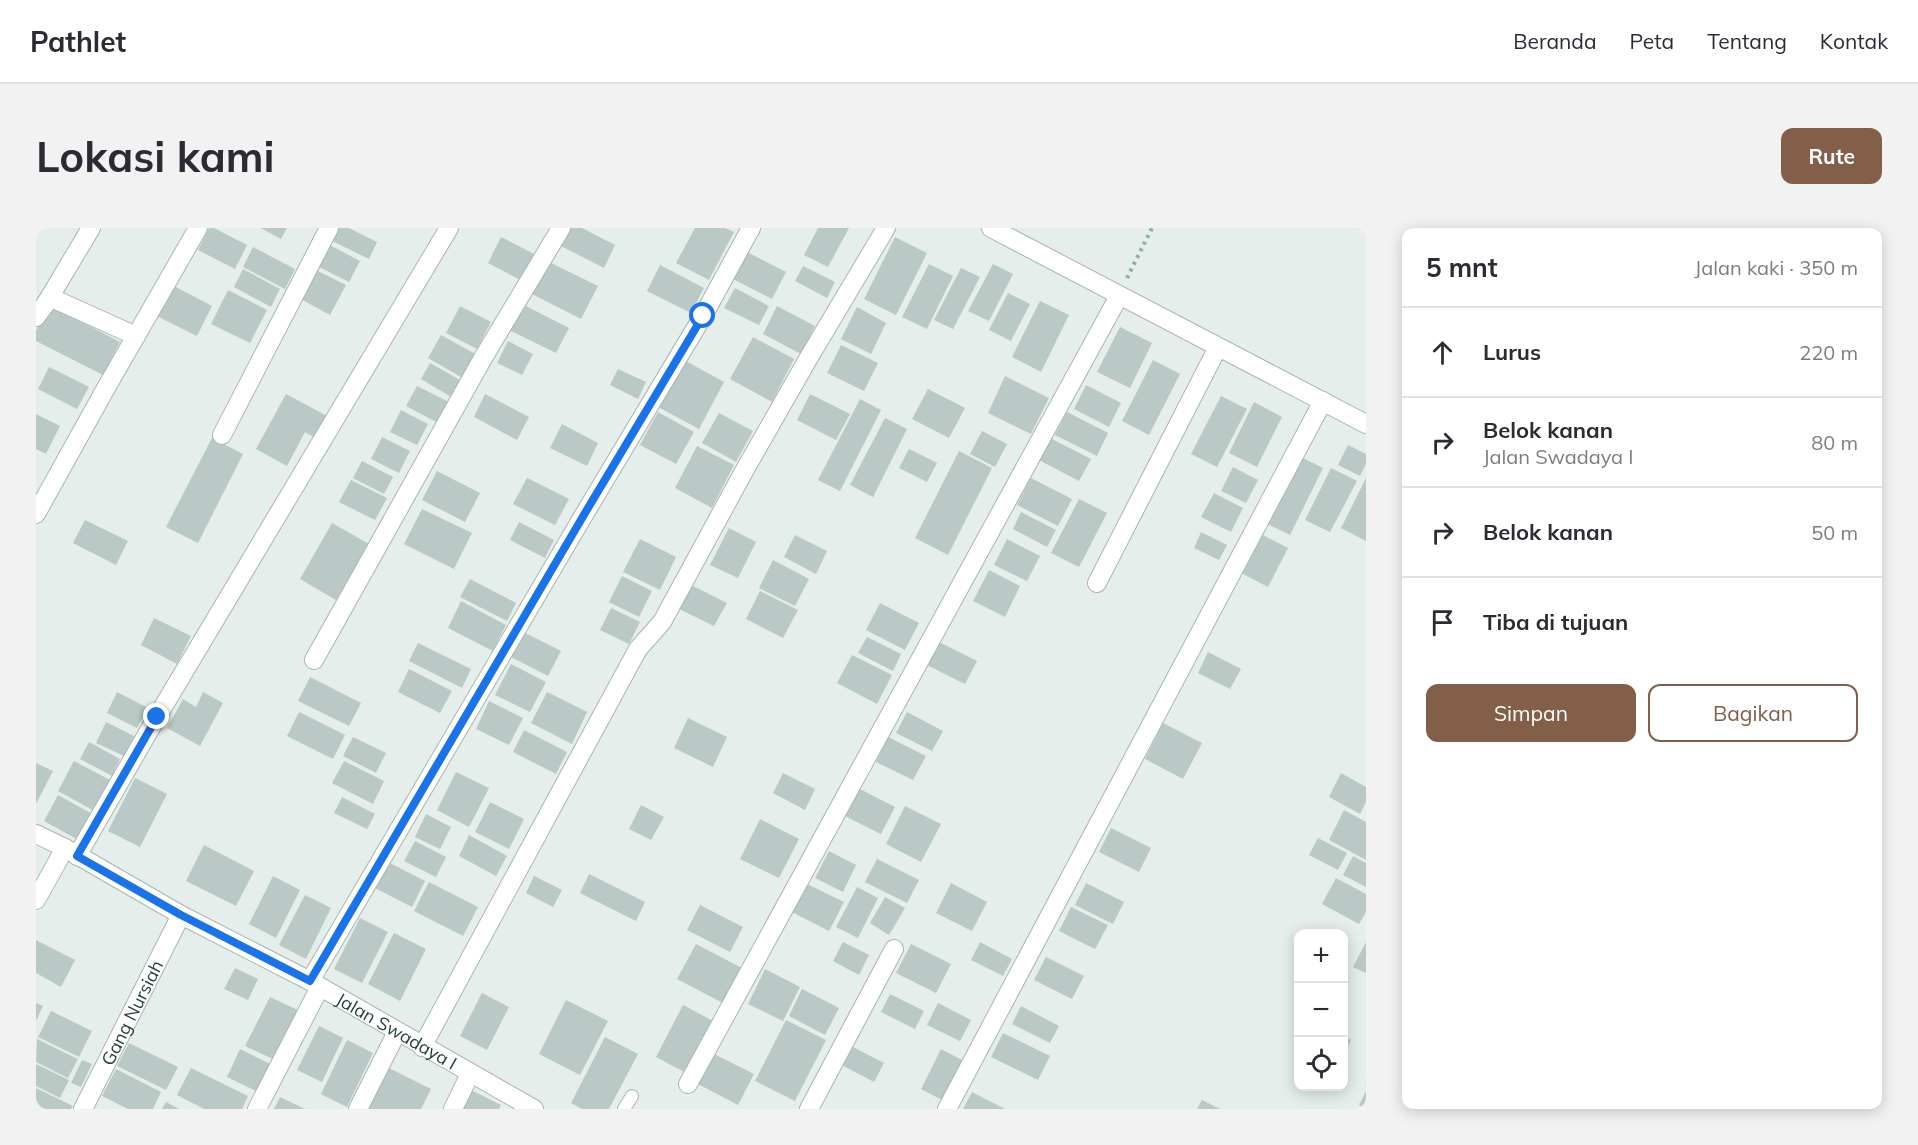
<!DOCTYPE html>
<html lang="id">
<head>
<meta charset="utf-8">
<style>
	body { margin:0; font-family:Mulish,sans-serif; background:#f2f2f3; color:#2b2b33 }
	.controls { position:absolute; right:18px; bottom:18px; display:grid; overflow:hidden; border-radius:12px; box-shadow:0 3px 15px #0003 }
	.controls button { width:54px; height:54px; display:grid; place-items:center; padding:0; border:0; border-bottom:2px solid #e1e1e2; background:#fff; color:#2b2b33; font:30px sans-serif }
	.stop { position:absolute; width:18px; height:18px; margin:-14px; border:4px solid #1a73e8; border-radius:50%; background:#fff }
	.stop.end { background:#1a73e8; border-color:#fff; box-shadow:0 2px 6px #0008 }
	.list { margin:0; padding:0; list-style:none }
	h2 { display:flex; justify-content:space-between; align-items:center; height:78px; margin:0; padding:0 24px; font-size:26px }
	h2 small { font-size:20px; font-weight:400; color:#7c7c81 }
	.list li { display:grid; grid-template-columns:39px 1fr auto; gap:18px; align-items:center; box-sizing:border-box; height:90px; padding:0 24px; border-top:2px solid #e1e1e2 }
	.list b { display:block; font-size:22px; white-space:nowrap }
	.list p { margin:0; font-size:20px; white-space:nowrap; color:#7c7c81 }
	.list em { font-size:20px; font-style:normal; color:#7c7c81 }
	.actions { display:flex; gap:12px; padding:18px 24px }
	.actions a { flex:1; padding:14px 0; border:2px solid #835e48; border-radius:12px; text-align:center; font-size:21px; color:#835e48 }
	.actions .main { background:#835e48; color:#fff }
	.icon { flex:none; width:33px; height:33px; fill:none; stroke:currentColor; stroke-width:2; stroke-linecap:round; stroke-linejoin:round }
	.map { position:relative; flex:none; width:1330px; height:881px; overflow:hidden; border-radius:12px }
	header { display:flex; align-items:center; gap:36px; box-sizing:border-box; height:84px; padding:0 30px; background:#fff; border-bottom:2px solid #e1e1e2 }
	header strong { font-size:28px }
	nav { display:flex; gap:33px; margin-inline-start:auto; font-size:21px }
	.intro { display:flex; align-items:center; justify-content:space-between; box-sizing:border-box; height:144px; padding:0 36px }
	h1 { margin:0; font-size:42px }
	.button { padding:15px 27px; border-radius:12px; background:#835e48; color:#fff; font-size:21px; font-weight:700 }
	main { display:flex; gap:36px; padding:0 36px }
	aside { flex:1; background:#fff; border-radius:12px; box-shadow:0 3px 15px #0003 }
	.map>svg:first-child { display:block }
</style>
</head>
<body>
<header>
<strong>Pathlet</strong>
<nav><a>Beranda</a><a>Peta</a><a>Tentang</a><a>Kontak</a></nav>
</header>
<div class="intro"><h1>Lokasi kami</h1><a class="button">Rute</a></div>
<main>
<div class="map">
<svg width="1330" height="881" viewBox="0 0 1330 881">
	<rect width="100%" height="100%" fill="#e5eeeb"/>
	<!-- building -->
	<g fill="#bac9c5">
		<path d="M173,0H178L211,17L199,41L162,22Z"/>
		<path d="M225,0H251L245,11Z"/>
		<path d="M295,0H313L341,14L333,31L290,10Z"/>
		<path d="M531,0H546L579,17L568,40L523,17Z"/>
		<path d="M659,0H689L698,4L673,52L640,35Z"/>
		<path d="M782,0H813L792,39L768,27Z"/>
		<path d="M465,9L502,28L488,54L452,35Z"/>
		<path d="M859,9L891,25L860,87L828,71Z"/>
		<path d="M290,15L324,33L313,54L279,37Z"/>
		<path d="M217,19L259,41L249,61L207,39Z"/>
		<path d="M709,23L750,44L736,71L695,50Z"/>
		<path d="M511,33L562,58L545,91L494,65Z"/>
		<path d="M893,36L917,48L891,101L866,89Z"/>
		<path d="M957,36L977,46L953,93L932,83Z"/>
		<path d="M624,37L668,60L655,85L611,63Z"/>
		<path d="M767,38L799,54L791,70L759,53Z"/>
		<path d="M276,40L310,57L294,87L261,69Z"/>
		<path d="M925,40L944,49L917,101L898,92Z"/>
		<path d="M207,41L244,61L235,79L198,59Z"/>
		<path d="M136,57L176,78L161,108L121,88Z"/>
		<path d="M699,60L733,78L723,97L688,80Z"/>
		<path d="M192,62L231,82L214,115L175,96Z"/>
		<path d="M972,65L994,76L975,113L953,102Z"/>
		<path d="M1004,73L1033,87L1005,144L976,129Z"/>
		<path d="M486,76L533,100L520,125L473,102Z"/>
		<path d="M13,77L84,114L67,147L0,113V103Z"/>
		<path d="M424,78L455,94L441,121L410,105Z"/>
		<path d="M741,78L779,98L765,126L727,106Z"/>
		<path d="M821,79L850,95L835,126L805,111Z"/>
		<path d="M1084,99L1116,115L1094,160L1061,144Z"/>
		<path d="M405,107L443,128L430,152L392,130Z"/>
		<path d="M717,109L758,131L736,174L694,151Z"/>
		<path d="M472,113L497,126L486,147L461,135Z"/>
		<path d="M805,117L842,135L828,163L791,145Z"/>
		<path d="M648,132L688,154L663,201L622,179Z"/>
		<path d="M1117,132L1144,146L1113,207L1086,193Z"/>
		<path d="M394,135L426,153L417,170L385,151Z"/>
		<path d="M13,139L53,159L41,181L2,161Z"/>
		<path d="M582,141L610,154L602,171L574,157Z"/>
		<path d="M969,148L1013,170L995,206L952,185Z"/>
		<path d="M1050,157L1085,175L1073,199L1038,181Z"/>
		<path d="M381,158L413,174L402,195L370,178Z"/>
		<path d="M892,161L929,180L913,210L876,191Z"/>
		<path d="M250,166L293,189L281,211L269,204L251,238L220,221Z"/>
		<path d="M449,166L493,189L481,212L438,189Z"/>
		<path d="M774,166L814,186L800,212L761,192Z"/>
		<path d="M1185,168L1211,181L1181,239L1155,226Z"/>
		<path d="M824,171L845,182L804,263L782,252Z"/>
		<path d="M1218,174L1246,189L1221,239L1193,225Z"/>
		<path d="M365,182L392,196L381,217L354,204Z"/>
		<path d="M622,184L658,204L640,236L604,217Z"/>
		<path d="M1031,184L1072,205L1061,228L1019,207Z"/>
		<path d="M683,185L717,203L700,234L666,215Z"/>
		<path d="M0,186L24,198L10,226L0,221Z"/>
		<path d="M849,190L871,201L837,269L814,257Z"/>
		<path d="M526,196L562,215L551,238L514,220Z"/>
		<path d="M946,203L971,216L959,239L934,226Z"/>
		<path d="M346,209L374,223L363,245L335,231Z"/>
		<path d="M1012,209L1055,231L1043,253L1001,231Z"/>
		<path d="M176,210L207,226L162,315L130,299Z"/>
		<path d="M1312,217L1330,226V236L1324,248L1302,237Z"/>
		<path d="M661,218L698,237L676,280L639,260Z"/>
		<path d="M873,221L901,235L891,254L863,240Z"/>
		<path d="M923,223L956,240L912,327L879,310Z"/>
		<path d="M1261,227L1287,240L1254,307L1227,294Z"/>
		<path d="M326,233L357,249L348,266L317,250Z"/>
		<path d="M1197,239L1222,252L1210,275L1185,263Z"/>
		<path d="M1295,240L1321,253L1294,304L1269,292Z"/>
		<path d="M401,243L444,265L429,294L386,272Z"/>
		<path d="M491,250L533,271L519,297L477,276Z"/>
		<path d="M995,250L1036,271L1022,298L981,277Z"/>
		<path d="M1330,250V313L1305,300Z"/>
		<path d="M315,252L351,270L339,292L303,274Z"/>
		<path d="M1178,265L1207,280L1195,304L1165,289Z"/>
		<path d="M1043,271L1071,285L1043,339L1015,325Z"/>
		<path d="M386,281L436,305L418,341L368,316Z"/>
		<path d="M985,284L1020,302L1011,319L977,301Z"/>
		<path d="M49,292L92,313L80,337L37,315Z"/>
		<path d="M483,294L518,312L509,330L474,312Z"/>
		<path d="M296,295L333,316L300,372L264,351Z"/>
		<path d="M693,300L720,314L702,350L674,337Z"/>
		<path d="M1165,304L1191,317L1183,332L1158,320Z"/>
		<path d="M1223,305L1252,320L1232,359L1203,344Z"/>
		<path d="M759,307L791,323L780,346L748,329Z"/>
		<path d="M604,311L640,329L624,362L587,344Z"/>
		<path d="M971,311L1004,328L991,353L958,337Z"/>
		<path d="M737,332L773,351L759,378L723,360Z"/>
		<path d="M953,342L984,358L969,389L937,373Z"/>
		<path d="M586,348L616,363L603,389L573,374Z"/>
		<path d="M434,351L480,375L471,393L424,369Z"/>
		<path d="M653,356L691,375L678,398L641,380Z"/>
		<path d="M724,363L762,382L747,410L710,391Z"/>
		<path d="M425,373L470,397L457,423L412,400Z"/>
		<path d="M844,375L883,395L869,422L830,402Z"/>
		<path d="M575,380L604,394L593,416L564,402Z"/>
		<path d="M118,390L155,408L141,436L105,417Z"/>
		<path d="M487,404L525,423L512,448L475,429Z"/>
		<path d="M831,409L865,426L857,443L822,425Z"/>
		<path d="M903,414L941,433L929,456L891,437Z"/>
		<path d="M382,415L435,441L426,460L373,433Z"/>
		<path d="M1172,424L1205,441L1194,461L1162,445Z"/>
		<path d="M816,427L856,447L841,476L801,455Z"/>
		<path d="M475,436L510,454L494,484L459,467Z"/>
		<path d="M373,441L416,463L404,485L362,464Z"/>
		<path d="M274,449L325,475L313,498L262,473Z"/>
		<path d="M81,464L112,480L101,500L71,485Z"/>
		<path d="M167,464L187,475L164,518L131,500L147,471L160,479Z"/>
		<path d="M511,464L551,484L536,516L495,495Z"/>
		<path d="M453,473L487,490L473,517L440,501Z"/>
		<path d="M263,484L309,507L297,531L251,508Z"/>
		<path d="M871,484L907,503L896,523L860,505Z"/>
		<path d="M652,490L691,509L677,539L638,520Z"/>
		<path d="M70,494L98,508L88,528L60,515Z"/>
		<path d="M1127,495L1166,515L1147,551L1109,531Z"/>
		<path d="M488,502L531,524L520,546L477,524Z"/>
		<path d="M317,509L350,525L340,545L307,528Z"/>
		<path d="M852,509L890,528L877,552L840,534Z"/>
		<path d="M53,514L84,531L76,548L44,531Z"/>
		<path d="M38,533L78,554L62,585L22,563Z"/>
		<path d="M308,533L348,553L337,576L296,555Z"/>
		<path d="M0,535L17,543L0,576Z"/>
		<path d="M420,544L453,560L433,599L401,582Z"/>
		<path d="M747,545L779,561L769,582L737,565Z"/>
		<path d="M1305,545L1330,559V574L1324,586L1293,569Z"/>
		<path d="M99,550L131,566L104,619L72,603Z"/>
		<path d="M820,559L859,579L845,606L807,587Z"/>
		<path d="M22,567L60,588L46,614L8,593Z"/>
		<path d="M306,569L339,586L331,601L298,585Z"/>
		<path d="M454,574L488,591L473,621L439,604Z"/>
		<path d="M605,577L628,589L615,612L593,601Z"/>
		<path d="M869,578L905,596L885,634L850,616Z"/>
		<path d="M1308,582L1330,594V632L1293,612Z"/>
		<path d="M390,586L415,599L404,621L379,609Z"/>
		<path d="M724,591L763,611L743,650L704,631Z"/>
		<path d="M1075,600L1115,620L1103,644L1063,624Z"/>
		<path d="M433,607L471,628L460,648L423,628Z"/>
		<path d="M1282,610L1311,625L1302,642L1273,627Z"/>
		<path d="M379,613L410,629L400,649L368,633Z"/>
		<path d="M168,617L218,643L200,678L150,653Z"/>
		<path d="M793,623L820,637L807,664L779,650Z"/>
		<path d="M1317,628L1330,635V659L1307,647Z"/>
		<path d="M841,631L883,652L871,675L829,654Z"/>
		<path d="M352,634L389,653L376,679L339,660Z"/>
		<path d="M553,646L609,674L600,693L544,665Z"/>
		<path d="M237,648L264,662L240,710L213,696Z"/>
		<path d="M498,648L526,662L517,679L490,665Z"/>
		<path d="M1300,650L1330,666V684L1323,696L1286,676Z"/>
		<path d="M393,654L442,679L427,708L378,683Z"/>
		<path d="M767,654L808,674L793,703L752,682Z"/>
		<path d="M915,655L951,674L936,703L900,685Z"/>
		<path d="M1050,655L1088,674L1077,696L1039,677Z"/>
		<path d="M821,659L842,670L822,710L800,699Z"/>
		<path d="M269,667L295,680L270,731L243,717Z"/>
		<path d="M849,669L869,680L853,707L834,695Z"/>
		<path d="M664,677L707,699L694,724L651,702Z"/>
		<path d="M1035,679L1072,697L1059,721L1023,703Z"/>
		<path d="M324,690L352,704L326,755L298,741Z"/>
		<path d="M358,705L390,721L364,773L332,756Z"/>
		<path d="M0,712L39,732L25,759L0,745Z"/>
		<path d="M807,714L833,727L823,747L797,733Z"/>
		<path d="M944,714L976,731L967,748L935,732Z"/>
		<path d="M1330,714V745L1317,739Z"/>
		<path d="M660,716L706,740L687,775L641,751Z"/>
		<path d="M875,716L915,736L900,765L860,745Z"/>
		<path d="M1010,729L1048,748L1036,771L998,752Z"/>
		<path d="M199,740L222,751L212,772L188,761Z"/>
		<path d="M729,741L764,759L747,793L712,776Z"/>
		<path d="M766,761L803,780L789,807L753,788Z"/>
		<path d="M446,765L473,779L451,822L424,808Z"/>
		<path d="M854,766L888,783L879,801L845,784Z"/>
		<path d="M234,769L264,783L239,832L209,818Z"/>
		<path d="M530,772L572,793L544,847L503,826Z"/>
		<path d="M0,775L7,778L0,793Z"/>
		<path d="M902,775L935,792L924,813L891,797Z"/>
		<path d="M647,777L677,793L650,845L620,829Z"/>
		<path d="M985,778L1023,798L1014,815L976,796Z"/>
		<path d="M15,783L56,803L43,829L2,809Z"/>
		<path d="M750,792L790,812L759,873L719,853Z"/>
		<path d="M283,798L307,810L286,854L261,842Z"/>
		<path d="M967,805L1014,828L1002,852L955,829Z"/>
		<path d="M1308,808L1315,812L1308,826Z"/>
		<path d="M569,809L602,826L573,881H546L535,875Z"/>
		<path d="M1,811L42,831L32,850L0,834Z"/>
		<path d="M311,812L337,825L311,879L285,866Z"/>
		<path d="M93,815L142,839L130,862L81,838Z"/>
		<path d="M811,816L848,835L838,854L802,835Z"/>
		<path d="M204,821L236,837L222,864L191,849Z"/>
		<path d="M905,821L928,833L908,873L885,861Z"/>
		<path d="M678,826L718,846L702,877L662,856Z"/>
		<path d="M46,832L56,836L45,859L35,855Z"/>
		<path d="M0,836L33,852L24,870L0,858Z"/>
		<path d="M351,839L395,861L385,881H330Z"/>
		<path d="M155,840L212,868L206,881H168L141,867Z"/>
		<path d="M80,841L125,864L117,881H92L66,868Z"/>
		<path d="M0,860L37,878L35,881H0Z"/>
		<path d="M435,862L465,877L463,881H426Z"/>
		<path d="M1330,863V881L1323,877Z"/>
		<path d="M936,864L969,881H927Z"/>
		<path d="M244,869L269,881H238Z"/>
		<path d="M1166,872L1184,881H1161Z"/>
		<path d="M130,874L143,881H126Z"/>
	</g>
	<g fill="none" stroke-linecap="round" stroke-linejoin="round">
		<!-- service casing -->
		<g stroke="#a7b6b3" stroke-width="14">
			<path id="service" d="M588,881L596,868"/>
		</g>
		<!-- minor casing -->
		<g stroke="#a7b6b3" stroke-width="20">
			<g id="minor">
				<path d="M955,0L1330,196"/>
				<path d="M9,77L55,0"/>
				<path d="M0,89L11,74L18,71L100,108"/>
				<path d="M186,207L293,0"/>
				<path d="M0,286L70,160L162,0"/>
				<path d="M1061,355L1182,119"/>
				<path d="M278,432L447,130L525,0"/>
				<path id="s1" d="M0,606L29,620L145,687L274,753L498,881"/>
				<path d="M41,628L121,489L413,0"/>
				<path d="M0,672L29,620"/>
				<path d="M274,753L549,285L667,88L715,0"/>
				<path d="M386,819L602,421L626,394L707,245L772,131L850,0"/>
				<path d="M652,856L1083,68"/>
				<path id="s2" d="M47,881L145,687"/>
				<path d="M221,881L284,759"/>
				<path d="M322,881L361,804"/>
				<path d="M417,881L434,846"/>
				<path d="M773,881L858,721"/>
				<path d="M911,881L1287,173"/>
			</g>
		</g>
		<!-- path -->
		<path stroke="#86b1ab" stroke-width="4" stroke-dasharray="3 4.5" stroke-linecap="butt" d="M1091,50L1116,0"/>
		<!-- service -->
		<use href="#service" stroke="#fff" stroke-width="12"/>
		<!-- minor -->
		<use href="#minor" stroke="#fff" stroke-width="18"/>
	</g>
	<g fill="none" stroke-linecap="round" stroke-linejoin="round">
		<!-- route -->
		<path stroke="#1a73e8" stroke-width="8" d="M121,489L41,628L145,687L274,753L549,285L667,88"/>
	</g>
	<g text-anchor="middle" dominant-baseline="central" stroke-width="4.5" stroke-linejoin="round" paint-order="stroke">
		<!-- street labels -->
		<g font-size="18" fill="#24403d" stroke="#f6faf9">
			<text stroke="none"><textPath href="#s2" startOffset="108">Gang Nursiah</textPath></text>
			<text stroke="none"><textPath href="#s1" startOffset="411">Jalan Swadaya I</textPath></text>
		</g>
	</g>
</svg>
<div class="controls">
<button>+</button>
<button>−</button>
<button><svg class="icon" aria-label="locate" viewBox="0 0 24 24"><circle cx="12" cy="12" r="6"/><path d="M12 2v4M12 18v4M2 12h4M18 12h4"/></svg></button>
</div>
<div class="stop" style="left:667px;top:88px"></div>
<div class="stop end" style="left:121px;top:489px"></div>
</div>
<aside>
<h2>5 mnt<small>Jalan kaki · 350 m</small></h2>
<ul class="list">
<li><svg class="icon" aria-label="ahead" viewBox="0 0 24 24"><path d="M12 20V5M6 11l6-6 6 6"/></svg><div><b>Lurus</b></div><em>220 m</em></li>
<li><svg class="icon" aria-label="right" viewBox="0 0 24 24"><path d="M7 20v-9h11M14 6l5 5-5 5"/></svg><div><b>Belok kanan</b><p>Jalan Swadaya I</p></div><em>80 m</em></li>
<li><svg class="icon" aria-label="right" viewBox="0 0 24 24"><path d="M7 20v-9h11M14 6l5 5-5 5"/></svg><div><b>Belok kanan</b></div><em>50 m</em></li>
<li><svg class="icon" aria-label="arrive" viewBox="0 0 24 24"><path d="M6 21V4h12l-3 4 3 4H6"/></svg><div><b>Tiba di tujuan</b></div></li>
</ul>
<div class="actions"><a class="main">Simpan</a><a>Bagikan</a></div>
</aside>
</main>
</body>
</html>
